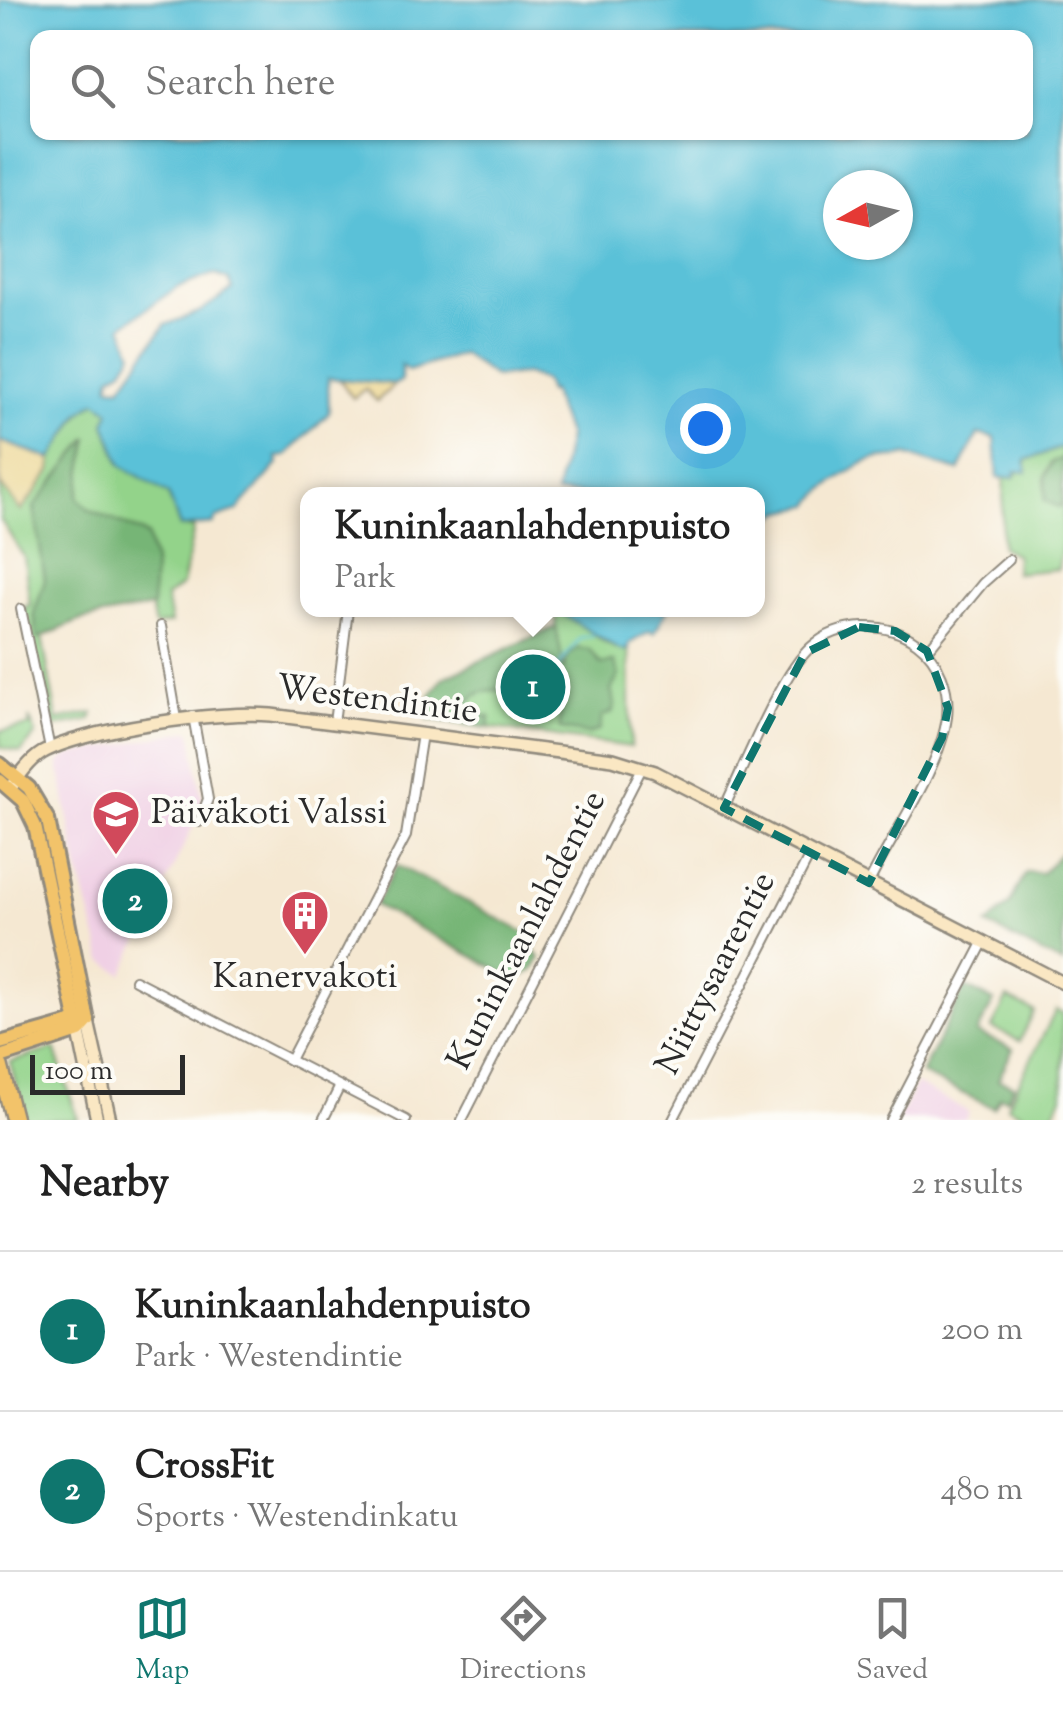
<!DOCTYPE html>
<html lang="en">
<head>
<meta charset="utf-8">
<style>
	body { margin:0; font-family:"Sorts Mill Goudy",serif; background:#f6f6f6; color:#222 }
	.compass { position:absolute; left:823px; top:170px; width:90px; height:90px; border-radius:50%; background:#fff; box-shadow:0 2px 8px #0004; rotate:262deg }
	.scale { position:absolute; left:30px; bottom:25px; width:155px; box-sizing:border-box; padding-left:10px; border:5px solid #2b2b2b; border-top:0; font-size:28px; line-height:35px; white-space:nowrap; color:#2b2b2b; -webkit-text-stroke:8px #fdfcf7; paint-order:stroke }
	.you { position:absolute; left:705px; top:428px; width:35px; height:35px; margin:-25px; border:8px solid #fff; border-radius:50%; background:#1a73e8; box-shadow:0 0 0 15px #1a73e833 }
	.badge { display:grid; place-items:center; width:65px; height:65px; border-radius:50%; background:#0f766e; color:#fff; font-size:32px; font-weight:700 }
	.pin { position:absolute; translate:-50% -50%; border:5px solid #fff; box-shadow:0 2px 10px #0006 }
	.popup { position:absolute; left:300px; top:487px; width:465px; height:130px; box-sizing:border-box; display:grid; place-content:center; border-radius:20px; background:#fff; filter:drop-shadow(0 2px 8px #0005); font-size:32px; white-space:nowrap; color:#767676 }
	.popup b { font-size:38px; color:#222 }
	.popup::after { content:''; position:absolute; left:50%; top:100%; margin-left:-20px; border:20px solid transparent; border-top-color:#fff }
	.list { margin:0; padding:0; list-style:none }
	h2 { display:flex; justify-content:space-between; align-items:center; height:130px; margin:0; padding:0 40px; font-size:42px }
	h2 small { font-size:32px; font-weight:400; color:#767676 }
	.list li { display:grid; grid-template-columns:65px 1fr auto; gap:30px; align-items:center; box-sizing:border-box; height:160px; padding:0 40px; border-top:2px solid #e0e0e0 }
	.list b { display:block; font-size:38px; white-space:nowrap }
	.list p { margin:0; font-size:32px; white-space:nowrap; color:#767676 }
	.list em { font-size:32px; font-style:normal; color:#767676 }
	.icon { flex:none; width:55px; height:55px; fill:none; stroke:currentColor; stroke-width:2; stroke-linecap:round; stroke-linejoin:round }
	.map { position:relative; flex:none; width:1063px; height:1120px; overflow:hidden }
	.search { position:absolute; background:#fff; box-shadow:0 2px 8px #0004; left:30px; right:30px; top:30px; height:110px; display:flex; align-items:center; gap:25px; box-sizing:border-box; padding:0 35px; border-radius:20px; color:#767676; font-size:38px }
	.sheet { height:450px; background:#fff }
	nav { display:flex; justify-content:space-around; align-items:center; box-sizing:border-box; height:140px; border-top:2px solid #e0e0e0; background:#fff; font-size:28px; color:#767676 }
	nav a { display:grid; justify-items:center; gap:5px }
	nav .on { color:#0f766e }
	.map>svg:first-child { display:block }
</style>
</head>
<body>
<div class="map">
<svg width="1063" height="1120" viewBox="0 0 1063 1120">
	<rect width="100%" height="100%" fill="#fdfcf7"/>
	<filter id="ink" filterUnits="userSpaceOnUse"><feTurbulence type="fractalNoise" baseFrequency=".01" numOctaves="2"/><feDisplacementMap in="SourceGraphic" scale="20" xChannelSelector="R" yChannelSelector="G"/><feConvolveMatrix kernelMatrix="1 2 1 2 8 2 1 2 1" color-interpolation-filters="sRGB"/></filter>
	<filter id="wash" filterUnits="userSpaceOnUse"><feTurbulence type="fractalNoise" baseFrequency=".0048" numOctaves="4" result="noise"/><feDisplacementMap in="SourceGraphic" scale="40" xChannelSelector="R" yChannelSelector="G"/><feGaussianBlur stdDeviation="2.25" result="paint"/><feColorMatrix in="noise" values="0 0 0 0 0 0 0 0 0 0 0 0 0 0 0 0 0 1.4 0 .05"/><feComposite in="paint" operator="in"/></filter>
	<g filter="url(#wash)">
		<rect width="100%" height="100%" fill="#f5e8d2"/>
		<!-- built -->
		<g fill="#f0d0e5">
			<path d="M191,730L203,805L123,974L103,961L77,863L59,764L67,756Z"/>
			<path d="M916,1084L969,1112L965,1120H898Z"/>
		</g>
		<!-- green -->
		<g fill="#93d38a" stroke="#5f7f5a" stroke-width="2.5">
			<path d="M96,401L110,411L105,424L121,465L168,494L180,527L194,528L182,585L166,597L171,623L155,626L151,607L81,620L42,637L57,720L93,713L91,720L49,728L24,607L30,605L24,557L0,519V441L67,434L86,405Z"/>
			<path d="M1063,447V544L1058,569L1015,573L1016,555L1001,547L1004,477H1014L1026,460Z"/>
			<path d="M557,613C584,614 599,651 629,650L631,747L428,719L431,695L443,678L555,627Z"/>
			<path d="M29,718L36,734L21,752L0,747V731L30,726Z"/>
			<path d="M1007,998L1034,1011L1020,1041L992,1028Z"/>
			<path d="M1056,1010L1063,1013V1095L1050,1120H1035L1007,1106Z"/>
			<path d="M55,1048L78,1120H25L10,1062Z"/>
		</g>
		<!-- forest -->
		<g fill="#76b576" stroke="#507050" stroke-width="2.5">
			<path d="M89,437L78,497L88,509L147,535L154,563L152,607L81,620L37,639L34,613L45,580L34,507Z"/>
			<path d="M1063,458V501L1059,507L1045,501V476L1052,462Z"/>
			<path d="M556,627L564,670L568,655L578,648L590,650L601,664L614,662L619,675L611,690L615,704L612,713L602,716L600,730L588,734L560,729L559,690L550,686L532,694C511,691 479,682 465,707L470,713L490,717L489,728L428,719L431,695L443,678Z"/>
			<path d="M1063,850V964L987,925L1009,905L1026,872L1042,873Z"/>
			<path d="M397,865L539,940L533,949L540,958L534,970L516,979L375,905Z"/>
			<path d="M965,987L994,1001L977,1033L1013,1049L998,1080L1014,1085L1007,1099L1000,1097L994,1108L921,1074Z"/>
		</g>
		<!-- sand -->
		<g fill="#eeda9e" stroke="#8c8264" stroke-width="2.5">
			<path d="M337,376L395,384L377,401L365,389L353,398Z"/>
			<path d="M0,441L52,459L51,471L21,511L0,484Z"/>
		</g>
		<!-- water -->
		<g fill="#5ac1d8" stroke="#427682" stroke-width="2.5" fill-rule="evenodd">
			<path d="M0,0H1063V447L1026,460L1027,472L1016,471L1014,477L998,478L995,438L978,434L959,471L906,455C893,460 887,456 875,459C858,463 820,489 811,505L780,512L758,533V494H556L568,437L551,391L548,392L544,381L525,374L494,377L462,354L408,371L401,365V381L395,384L328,378L329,413L286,456L277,457L278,464L237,511L216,518L213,524L180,527L168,494L121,465L105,423L110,411L96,401L79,414L52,459L0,441ZM38,38H1026V132H38ZM838,185H898V245H838ZM214,274L229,280L233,289L199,312L165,325L121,387L109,386L111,376L123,369L133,353L122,326L176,288Z"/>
			<path d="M556,610H667L654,634L650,631L629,644V650H620Z"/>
		</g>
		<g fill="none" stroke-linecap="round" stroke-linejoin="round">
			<!-- stream -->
			<path stroke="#5ac1d8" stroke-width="2.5" d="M555,671L580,638L593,635"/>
		</g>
	</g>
	<g filter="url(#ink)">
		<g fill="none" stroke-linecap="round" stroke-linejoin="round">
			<!-- street casing -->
			<g stroke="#908a7e" stroke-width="12">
				<g id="street">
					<path d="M21,609L50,749"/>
					<path d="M161,626L177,719"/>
					<path d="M927,651L983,583L1009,560"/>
					<path d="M193,716L208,799L199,822"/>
					<path d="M334,723L348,610"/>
					<path d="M724,808C743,769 781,673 811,647C840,621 887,621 917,643C940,660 950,690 947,717C940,770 892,834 869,883"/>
					<path d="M135,980L406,1120"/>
					<path d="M290,1060L406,836L422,734"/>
					<path d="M323,1120L340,1086"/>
					<path d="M462,1120L642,768"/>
					<path d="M673,1120L811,853"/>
					<path d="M891,1120L983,943"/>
				</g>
			</g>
			<!-- secondary casing -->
			<g stroke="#908a7e" stroke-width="16">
				<g id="secondary">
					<path d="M11,788C19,776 29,761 42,753C83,729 223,710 271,715L613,759L655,772L1063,983"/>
					<path d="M88,1021L110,1120"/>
					<path d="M77,1023L97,1120"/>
				</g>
			</g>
			<!-- primary casing -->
			<g stroke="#908a7e" stroke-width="18">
				<g id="primary">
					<path d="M0,764L29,788L48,820L88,1021"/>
					<path d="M0,781L23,801L35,826L76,1019"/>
					<path d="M0,1043L81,1020"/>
					<path d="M0,1057L79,1031L88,1021"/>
				</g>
			</g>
			<!-- highway casing -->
			<g stroke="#908a7e" stroke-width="20">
				<path id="highway" d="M0,1066L14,1120"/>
			</g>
			<!-- street -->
			<use href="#street" stroke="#fff" stroke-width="8"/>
			<!-- secondary -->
			<use href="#secondary" stroke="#fae7c3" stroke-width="11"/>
			<!-- primary -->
			<use href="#primary" stroke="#f2c36a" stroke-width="12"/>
			<!-- highway -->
			<use href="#highway" stroke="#f2c36a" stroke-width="15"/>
		</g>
	</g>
	<!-- marked area -->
	<path fill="none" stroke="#0f766e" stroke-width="8" stroke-dasharray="20 12" stroke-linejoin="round" d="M859,627L895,631L927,651L948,708L942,738L869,883L724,808L805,653Z"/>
	<!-- icons -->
	<defs>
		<g id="school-pin" transform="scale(2.5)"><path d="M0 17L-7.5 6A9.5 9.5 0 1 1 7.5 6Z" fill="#d1495b" stroke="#fdfcf7"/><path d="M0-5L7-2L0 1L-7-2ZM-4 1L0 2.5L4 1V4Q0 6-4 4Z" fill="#fff"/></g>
		<g id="building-pin" transform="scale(2.5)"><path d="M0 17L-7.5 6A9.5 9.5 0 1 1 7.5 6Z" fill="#d1495b" stroke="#fdfcf7"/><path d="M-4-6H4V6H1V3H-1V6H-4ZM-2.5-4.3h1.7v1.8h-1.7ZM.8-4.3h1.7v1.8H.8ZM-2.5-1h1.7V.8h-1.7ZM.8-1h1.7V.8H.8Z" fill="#fff"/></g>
	</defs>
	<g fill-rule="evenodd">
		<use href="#school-pin" x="116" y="814"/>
		<use href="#building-pin" x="305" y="914"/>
	</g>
	<g text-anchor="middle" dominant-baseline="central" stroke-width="8" stroke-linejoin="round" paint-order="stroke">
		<!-- street labels -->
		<g font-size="35" fill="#2b2b2b" stroke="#fdfcf7">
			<text transform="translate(377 701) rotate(7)">Westendintie</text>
			<text transform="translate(528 931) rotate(-63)">Kuninkaanlahdentie</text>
			<text transform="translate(717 974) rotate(-63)">Niittysaarentie</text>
		</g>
		<!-- poi labels -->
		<g font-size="35" fill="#2b2b2b" stroke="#fdfcf7" text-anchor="start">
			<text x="151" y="814">Päiväkoti Valssi</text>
			<text x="305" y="978" text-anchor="middle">Kanervakoti</text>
		</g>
	</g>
</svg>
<svg class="compass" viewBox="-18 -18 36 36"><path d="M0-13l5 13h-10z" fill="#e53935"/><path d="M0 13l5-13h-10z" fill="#767676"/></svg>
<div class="scale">100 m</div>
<div class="you"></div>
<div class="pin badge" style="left:533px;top:687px">1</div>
<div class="popup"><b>Kuninkaanlahdenpuisto</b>Park</div>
<div class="pin badge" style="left:135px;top:901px">2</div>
<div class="search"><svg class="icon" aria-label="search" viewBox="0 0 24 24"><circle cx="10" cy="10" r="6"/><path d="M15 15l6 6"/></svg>Search here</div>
</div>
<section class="sheet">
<h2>Nearby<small>2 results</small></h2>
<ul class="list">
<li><span class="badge">1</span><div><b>Kuninkaanlahdenpuisto</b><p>Park · Westendintie</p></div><em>200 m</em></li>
<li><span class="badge">2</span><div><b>CrossFit</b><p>Sports · Westendinkatu</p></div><em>480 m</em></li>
</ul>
</section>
<nav>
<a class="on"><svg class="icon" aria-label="map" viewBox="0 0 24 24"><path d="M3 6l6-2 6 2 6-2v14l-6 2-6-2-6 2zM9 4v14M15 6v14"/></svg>Map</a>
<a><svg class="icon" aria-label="directions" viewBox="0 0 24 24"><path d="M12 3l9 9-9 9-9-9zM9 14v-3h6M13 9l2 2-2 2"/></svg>Directions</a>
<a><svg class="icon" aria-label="saved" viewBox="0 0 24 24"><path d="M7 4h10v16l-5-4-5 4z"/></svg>Saved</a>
</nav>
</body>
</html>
